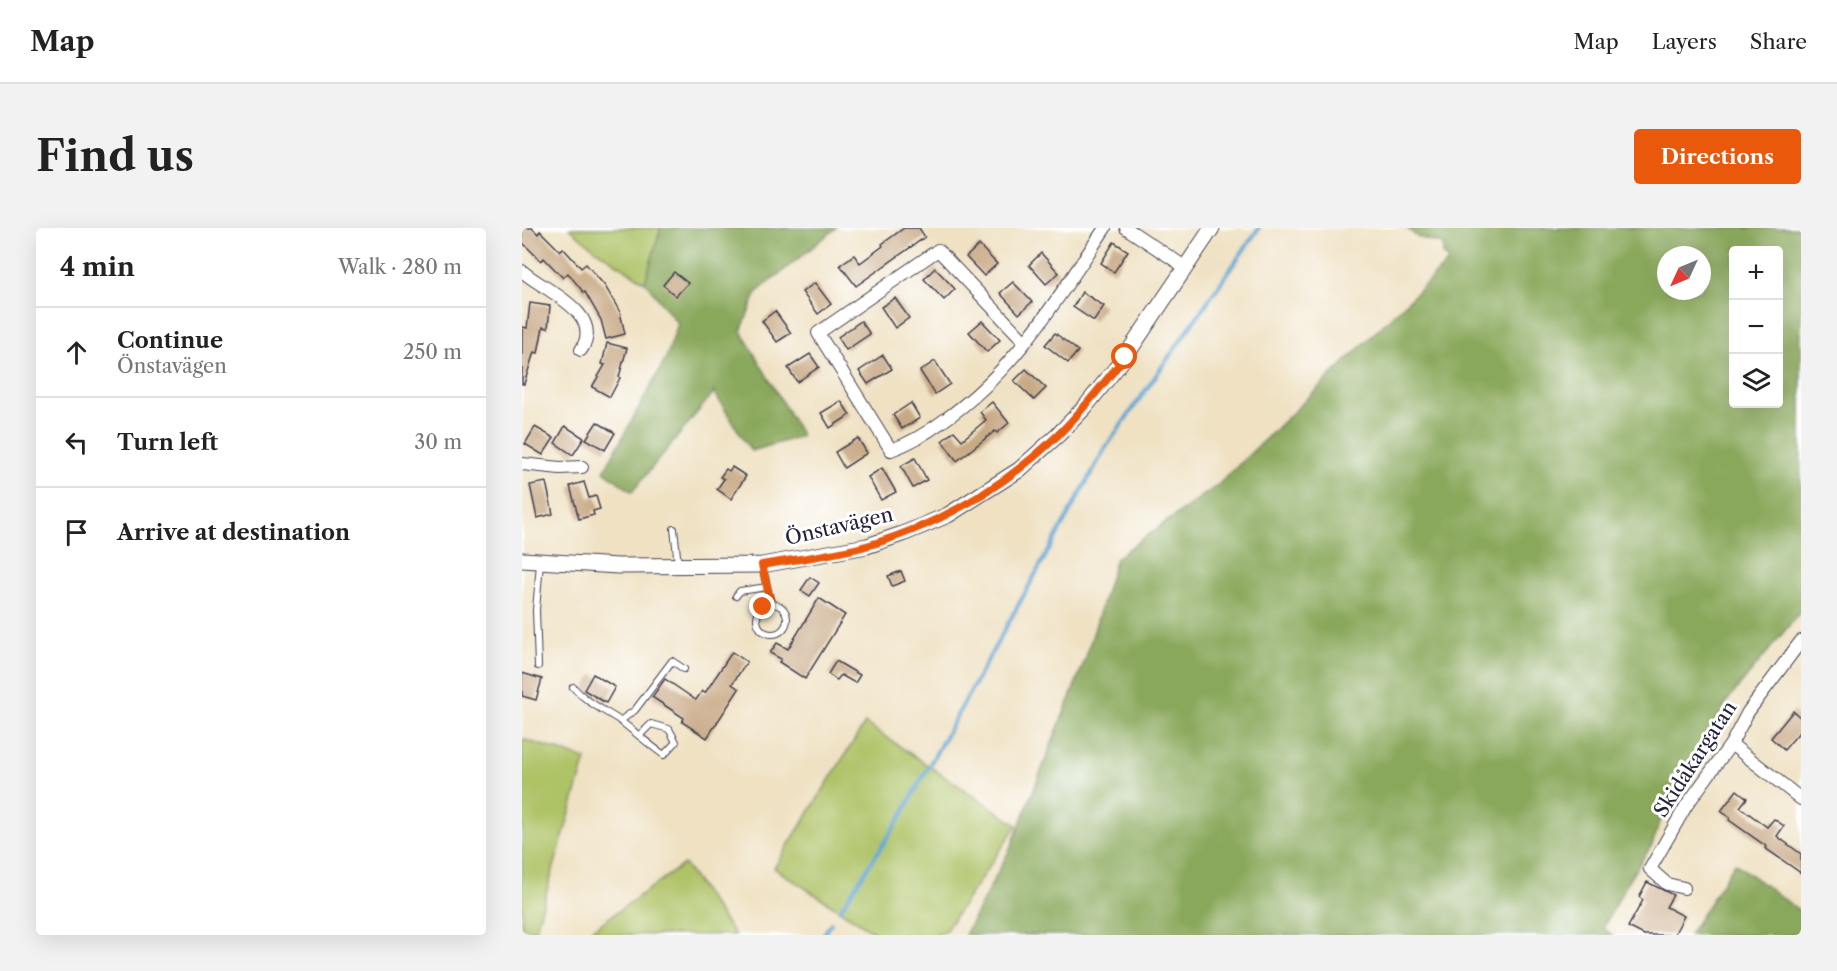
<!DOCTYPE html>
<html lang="en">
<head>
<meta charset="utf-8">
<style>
	body { margin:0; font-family:"Libre Caslon Text",serif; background:#f2f2f2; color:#222 }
	.controls { position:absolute; right:18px; top:18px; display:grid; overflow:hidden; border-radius:6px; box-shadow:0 6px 24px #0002 }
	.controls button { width:54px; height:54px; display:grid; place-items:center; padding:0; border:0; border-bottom:2px solid #e0e0e0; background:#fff; color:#222; font:30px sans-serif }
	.compass { position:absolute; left:1135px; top:18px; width:54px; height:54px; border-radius:50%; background:#fff; box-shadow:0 6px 24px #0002; rotate:226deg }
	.stop { position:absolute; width:18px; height:18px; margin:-14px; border:4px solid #ea580c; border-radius:50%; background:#fff }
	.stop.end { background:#ea580c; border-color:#fff; box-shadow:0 2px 6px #0008 }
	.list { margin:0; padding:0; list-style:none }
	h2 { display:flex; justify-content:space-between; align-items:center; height:78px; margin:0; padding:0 24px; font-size:26px }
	h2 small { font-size:20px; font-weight:400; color:#767676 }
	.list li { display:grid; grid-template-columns:39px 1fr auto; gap:18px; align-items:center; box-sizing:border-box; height:90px; padding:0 24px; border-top:2px solid #e0e0e0 }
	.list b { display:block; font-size:22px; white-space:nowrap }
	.list p { margin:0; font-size:20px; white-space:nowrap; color:#767676 }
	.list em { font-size:20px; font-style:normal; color:#767676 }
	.icon { flex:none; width:33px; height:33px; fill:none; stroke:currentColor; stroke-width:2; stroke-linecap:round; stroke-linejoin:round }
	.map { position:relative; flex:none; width:1279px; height:707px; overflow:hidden; border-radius:6px }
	header { display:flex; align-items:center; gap:36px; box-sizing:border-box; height:84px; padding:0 30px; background:#fff; border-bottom:2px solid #e0e0e0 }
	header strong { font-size:28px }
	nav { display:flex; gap:33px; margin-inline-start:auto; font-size:21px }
	.intro { display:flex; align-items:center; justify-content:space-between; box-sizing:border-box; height:144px; padding:0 36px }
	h1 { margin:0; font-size:42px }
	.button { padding:15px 27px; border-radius:6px; background:#ea580c; color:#fff; font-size:21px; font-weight:700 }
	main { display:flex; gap:36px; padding:0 36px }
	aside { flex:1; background:#fff; border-radius:6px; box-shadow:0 6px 24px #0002 }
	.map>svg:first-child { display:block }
</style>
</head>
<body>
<header>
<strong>Map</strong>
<nav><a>Map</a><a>Layers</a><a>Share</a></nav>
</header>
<div class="intro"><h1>Find us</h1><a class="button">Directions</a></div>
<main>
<aside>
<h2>4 min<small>Walk · 280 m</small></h2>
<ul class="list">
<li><svg class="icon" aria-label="ahead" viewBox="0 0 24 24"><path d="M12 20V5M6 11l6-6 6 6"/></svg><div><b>Continue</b><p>Önstavägen</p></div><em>250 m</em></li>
<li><svg class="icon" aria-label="left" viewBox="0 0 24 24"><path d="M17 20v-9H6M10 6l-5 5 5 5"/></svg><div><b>Turn left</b></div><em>30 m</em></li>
<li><svg class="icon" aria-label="arrive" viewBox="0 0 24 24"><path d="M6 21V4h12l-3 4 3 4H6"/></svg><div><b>Arrive at destination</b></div></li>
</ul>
</aside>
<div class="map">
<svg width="1279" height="707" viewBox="0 0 1279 707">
	<rect width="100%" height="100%" fill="#fff"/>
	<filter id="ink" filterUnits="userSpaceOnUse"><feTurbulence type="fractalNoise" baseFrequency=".0167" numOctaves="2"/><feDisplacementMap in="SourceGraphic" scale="12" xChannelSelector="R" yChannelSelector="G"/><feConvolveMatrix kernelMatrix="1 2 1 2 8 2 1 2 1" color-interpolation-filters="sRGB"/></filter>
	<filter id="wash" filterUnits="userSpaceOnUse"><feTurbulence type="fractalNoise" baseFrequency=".008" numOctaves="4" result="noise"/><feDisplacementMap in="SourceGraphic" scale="24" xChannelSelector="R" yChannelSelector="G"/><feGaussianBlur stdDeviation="1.35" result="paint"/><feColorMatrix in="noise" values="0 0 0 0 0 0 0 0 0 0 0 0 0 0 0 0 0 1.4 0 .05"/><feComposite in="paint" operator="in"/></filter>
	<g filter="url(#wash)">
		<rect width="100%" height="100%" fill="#efe1c2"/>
		<!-- green -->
		<g fill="#aec266" stroke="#687250" stroke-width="1.5">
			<path d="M47,0H139L123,54L74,22Z"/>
			<path d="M343,495L495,597L424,702L416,707H356L252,640Z"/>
			<path d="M0,511L64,531L13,703L0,699Z"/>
			<path d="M162,636L213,707H63Z"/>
		</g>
		<!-- forest -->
		<g fill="#8aa85b" stroke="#56654b" stroke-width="1.5" fill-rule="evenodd">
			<path d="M139,0H314L235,64L219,103L280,208L229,223L192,164L110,264L82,243L144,130L156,96L123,54Z"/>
			<path d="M885,0H1279V383L1206,472L1143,580L1130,617L1108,650L1081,700L1090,707H443L489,619L564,429L594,330L697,256L927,33L921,26V16L895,9ZM1256,22V176H1212V22ZM1144,27H1180V63H1144Z"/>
			<path d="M1213,635L1279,684V707H1167Z"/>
		</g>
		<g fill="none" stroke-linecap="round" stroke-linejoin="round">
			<!-- stream -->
			<g stroke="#5ba3d2" stroke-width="4">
				<path d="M318,682L377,592L584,219L737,0"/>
				<path d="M301,707L309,695"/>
			</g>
		</g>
		<g id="blocks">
			<!-- building -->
			<g fill="#c8a985">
				<path d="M0,0H10L16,6L18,3L38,23L41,20L59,40L64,36L83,58L98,84L103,106L84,111L79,92L63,64L62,65L46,45L41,50L22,30L19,33L0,14Z"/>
				<path d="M382,0H397L403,9L334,58L318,37L332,27L338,35L361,18L360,16Z"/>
				<path d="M592,14L606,23L592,44L579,35Z"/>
				<path d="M457,17L475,36L462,48L444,29Z"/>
				<path d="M519,25L537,45L524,56L507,37Z"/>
				<path d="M413,40L433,61L422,72L402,51Z"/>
				<path d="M152,44L166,55L154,68L141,57Z"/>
				<path d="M491,54L510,74L497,86L478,65Z"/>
				<path d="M293,55L309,76L296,86L280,64Z"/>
				<path d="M560,64L582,78L572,93L551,79Z"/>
				<path d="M373,70L387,90L373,100L359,79Z"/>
				<path d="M8,75L28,78L26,100L21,99L16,125L12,124L2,156H0V99L5,100Z"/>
				<path d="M253,83L269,105L255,114L240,93Z"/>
				<path d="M339,93L348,106L324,122L316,109Z"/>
				<path d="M460,93L478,112L465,124L447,104Z"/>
				<path d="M533,105L556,123L546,135L523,117Z"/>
				<path d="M85,115L105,120L97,149L98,150L88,169L70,159L83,137L80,136Z"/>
				<path d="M288,126L297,139L275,154L266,140Z"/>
				<path d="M361,127L370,141L346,156L337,143Z"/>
				<path d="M413,133L428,156L413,166L398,143Z"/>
				<path d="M504,141L524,160L512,172L492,153Z"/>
				<path d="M319,173L328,187L308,200L299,185Z"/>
				<path d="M470,174L487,195L475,205L473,203L435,233L420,213L432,203L440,212L464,192L458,184Z"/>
				<path d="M389,175L398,190L380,201L371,187Z"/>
				<path d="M75,194L93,205L83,222L64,211Z"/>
				<path d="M43,198L62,210L51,227L33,215Z"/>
				<path d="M13,199L32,210L21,227L3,216Z"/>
				<path d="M336,210L345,225L322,240L313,224Z"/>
				<path d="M393,230L405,252L391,260L379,238Z"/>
				<path d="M210,239L224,248L209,271L195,261L202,251L198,249L204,241L207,243Z"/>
				<path d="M360,240L374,264L359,272L346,249Z"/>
				<path d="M24,254L31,286L15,290L8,257Z"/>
				<path d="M62,254L67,270L74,268L78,281L71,283L72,287L57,291L48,258Z"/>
				<path d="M379,343L383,353L370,358L366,348Z"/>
				<path d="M288,349L297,355L288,368L279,362Z"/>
				<path d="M297,370L323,387L283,451L257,434L259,431L248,425L255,415L266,421Z"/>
				<path d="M210,424L225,434L210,456L217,461L185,510L160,494L162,490L130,469L143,451L174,472L180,463L183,465Z"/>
				<path d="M314,433L338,447L333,455L319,447L315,452L306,446Z"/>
				<path d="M0,445L20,451L14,472L0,468Z"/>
				<path d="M71,446L93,459L84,475L62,462Z"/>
				<path d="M1271,483L1279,490V502L1262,522L1249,510Z"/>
				<path d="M1215,562L1225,570L1218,579L1245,599L1252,591L1262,598L1255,608L1279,626V645L1243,620L1245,619L1207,592L1208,590L1199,583Z"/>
				<path d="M1125,654L1151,667L1144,679L1162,688L1152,707H1122L1106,699L1121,672L1117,669Z"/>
			</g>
		</g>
	</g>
	<g filter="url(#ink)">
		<use href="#blocks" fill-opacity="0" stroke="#413f4f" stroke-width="1.5"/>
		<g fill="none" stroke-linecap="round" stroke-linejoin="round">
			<!-- service casing -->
			<g stroke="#413f4f" stroke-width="8">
				<g id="service">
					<path d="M152,301L156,336"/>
					<path d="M240,337L249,376"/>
					<path d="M214,368L218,363L245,359"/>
					<circle cx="250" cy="391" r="15"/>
					<path d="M16,438L14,382L18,335"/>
					<path d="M51,459C64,474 80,481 97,492C112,503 126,516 142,527L154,514L147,501L129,496L117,508"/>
					<path d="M98,493L113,482L150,433L162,441"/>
				</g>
			</g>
			<!-- minor casing -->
			<g stroke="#413f4f" stroke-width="14">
				<g id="minor">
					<path d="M604,0L663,39"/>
					<path d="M0,43C21,62 84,85 59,122"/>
					<path d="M503,114L416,22L296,105L369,222C389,215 405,205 421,193C492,144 536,70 583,0"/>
					<path d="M0,236L38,240L60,239"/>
					<path d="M1209,516L1279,571"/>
					<path d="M1162,660L1145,656L1128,641L1164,578L1209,516L1226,484L1279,413"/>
				</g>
			</g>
			<!-- tertiary casing -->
			<g stroke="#413f4f" stroke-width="17">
				<path id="tertiary" d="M0,332L96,338L240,337L345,318L383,305L426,287L497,242L536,207L563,179L603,129L690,0"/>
			</g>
			<!-- service -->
			<use href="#service" stroke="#fff" stroke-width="6"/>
			<!-- minor -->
			<use href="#minor" stroke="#fff" stroke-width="12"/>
			<!-- tertiary -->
			<use href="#tertiary" stroke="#fff" stroke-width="15"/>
		</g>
	</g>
	<g fill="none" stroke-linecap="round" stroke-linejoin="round" filter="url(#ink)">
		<!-- route -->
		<path stroke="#ea580c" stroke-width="8" d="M241,379L249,376L240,337C275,331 313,327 348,317C418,296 482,259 535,208C560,184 581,156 603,129"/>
	</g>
	<g text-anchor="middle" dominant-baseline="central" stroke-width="6" stroke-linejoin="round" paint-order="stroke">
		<!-- street labels -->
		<g font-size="20" fill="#22223b" stroke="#fff">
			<text transform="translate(317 298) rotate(-13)">Önstavägen</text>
			<text transform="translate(1173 531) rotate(-57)">Skidåkargatan</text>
		</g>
	</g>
</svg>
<div class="controls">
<button>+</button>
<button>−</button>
<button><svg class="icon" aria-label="layers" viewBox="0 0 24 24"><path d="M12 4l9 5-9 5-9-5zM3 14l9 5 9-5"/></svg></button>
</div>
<svg class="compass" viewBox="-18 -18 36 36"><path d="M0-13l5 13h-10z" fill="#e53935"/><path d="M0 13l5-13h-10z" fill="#767676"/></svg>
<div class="stop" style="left:603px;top:129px"></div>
<div class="stop end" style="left:241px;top:379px"></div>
</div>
</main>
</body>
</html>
